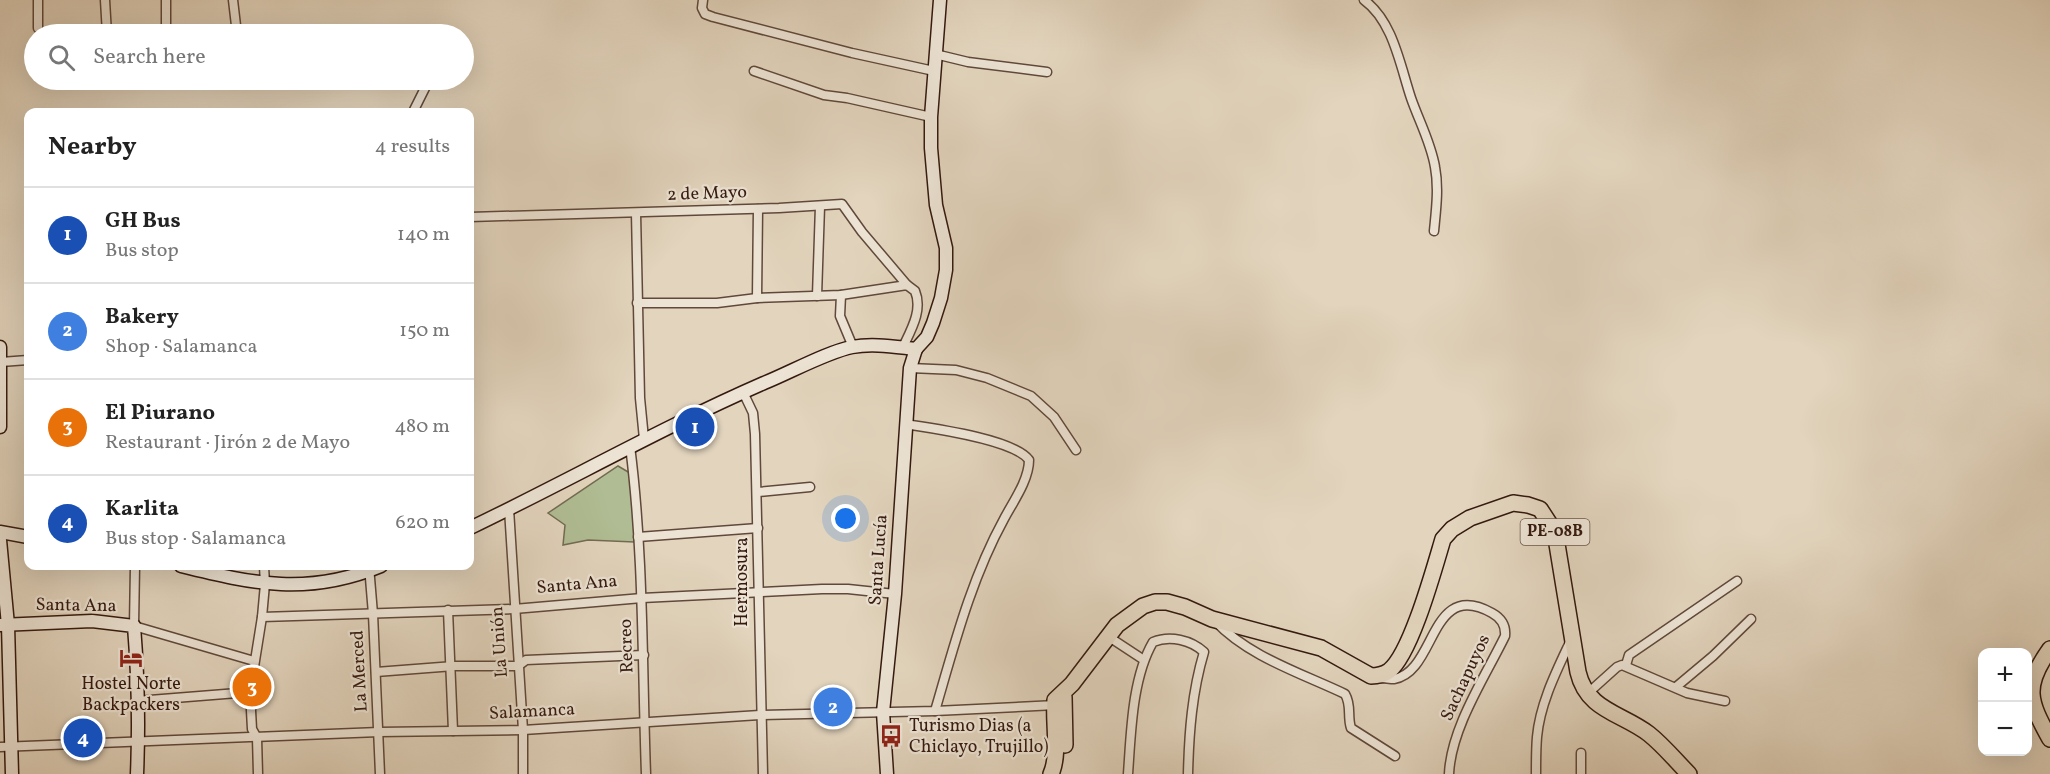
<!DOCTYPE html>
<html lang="en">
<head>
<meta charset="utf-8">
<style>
	body { margin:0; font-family:Vollkorn,serif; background:#f2f2f2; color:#222 }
	.controls { position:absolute; right:18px; bottom:18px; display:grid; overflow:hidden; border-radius:12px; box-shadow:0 6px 24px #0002 }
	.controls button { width:54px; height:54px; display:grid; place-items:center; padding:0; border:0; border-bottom:2px solid #e0e0e0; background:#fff; color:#222; font:30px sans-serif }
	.you { position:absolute; left:846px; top:519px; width:21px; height:21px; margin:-15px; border:4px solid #fff; border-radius:50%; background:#1a73e8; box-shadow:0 0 0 9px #1a73e833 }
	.badge { display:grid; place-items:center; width:39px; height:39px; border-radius:50%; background:#8f2418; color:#fff; font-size:20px; font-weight:700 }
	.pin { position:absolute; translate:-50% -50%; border:3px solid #fff; box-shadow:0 2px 6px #0006 }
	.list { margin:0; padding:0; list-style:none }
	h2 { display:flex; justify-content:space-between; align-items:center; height:78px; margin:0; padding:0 24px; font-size:26px }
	h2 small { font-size:20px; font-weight:400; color:#767676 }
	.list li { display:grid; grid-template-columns:39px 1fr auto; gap:18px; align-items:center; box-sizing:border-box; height:96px; padding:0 24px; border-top:2px solid #e0e0e0 }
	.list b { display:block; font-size:22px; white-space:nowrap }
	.list p { margin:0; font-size:20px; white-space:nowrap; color:#767676 }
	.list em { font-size:20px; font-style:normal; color:#767676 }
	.icon { flex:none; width:33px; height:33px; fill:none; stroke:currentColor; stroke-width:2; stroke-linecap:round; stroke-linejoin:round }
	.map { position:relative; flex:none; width:2050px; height:774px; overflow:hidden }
	.search { position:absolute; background:#fff; box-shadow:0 6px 24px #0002; left:24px; top:24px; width:450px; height:66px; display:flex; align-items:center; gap:15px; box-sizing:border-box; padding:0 21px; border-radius:33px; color:#767676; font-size:22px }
	.panel { position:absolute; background:#fff; box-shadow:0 6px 24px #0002; left:24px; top:108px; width:450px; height:462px; border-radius:12px }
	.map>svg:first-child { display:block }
</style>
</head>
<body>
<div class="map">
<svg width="2050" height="774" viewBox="0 0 2050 774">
	<rect width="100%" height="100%" fill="#e2d4bd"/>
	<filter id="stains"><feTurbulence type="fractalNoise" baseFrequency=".00333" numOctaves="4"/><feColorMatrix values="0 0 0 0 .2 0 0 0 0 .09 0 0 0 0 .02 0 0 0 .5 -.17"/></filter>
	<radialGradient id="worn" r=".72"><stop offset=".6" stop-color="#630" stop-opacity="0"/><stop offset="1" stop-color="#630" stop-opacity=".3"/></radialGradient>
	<!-- green -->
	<path fill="#b0bd94" stroke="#726b52" stroke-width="1.5" d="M618,466L635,476L634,542L588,540L563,545L565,525L548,513Z"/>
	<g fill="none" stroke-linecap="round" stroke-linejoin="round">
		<!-- street casing -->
		<g stroke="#60483a" stroke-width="11">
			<g id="street">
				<path d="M38,0V28"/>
				<path d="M105,0L107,34"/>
				<path d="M166,0V34"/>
				<path d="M233,0L237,34"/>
				<path d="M703,0L702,8L705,14L713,17L852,53L934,71"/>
				<path d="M1364,0C1393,21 1400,65 1411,98C1419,121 1431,143 1435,167C1439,188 1436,210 1434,231"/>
				<path d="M935,54L968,62L1047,72"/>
				<path d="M754,71L824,95L847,98L931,117"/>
				<path d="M290,80L295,82L314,80"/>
				<path d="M413,112L427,84L426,80"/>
				<path d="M758,209L757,298L841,295L907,285L915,291C923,310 911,330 903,347"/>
				<path d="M636,213L640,398L644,439"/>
				<path d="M470,217L779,208L842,204L862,232L907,285"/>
				<path d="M841,295L840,316L853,347"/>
				<path d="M817,296L820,206"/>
				<path d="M637,303H717L757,298"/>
				<path d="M1,362L28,360"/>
				<path d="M910,368L956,370L987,378L1031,396L1054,417L1076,450"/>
				<path d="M743,392L753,413L755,434L763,774"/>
				<path d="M905,424C931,428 1014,439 1029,460C1029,480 1013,502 1004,519C971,579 954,646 935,711"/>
				<path d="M630,446C644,555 642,665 646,774"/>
				<path d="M758,492L810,487"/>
				<path d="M509,509L523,730V774"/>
				<path d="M638,537L758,528"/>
				<path d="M135,566L134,626L254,661"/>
				<path d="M369,566L373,614L380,774"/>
				<path d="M448,610L453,731"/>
				<path d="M262,617L514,609L642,598L822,589H848L895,594"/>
				<path d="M1215,621C1249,657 1301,673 1345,694C1352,706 1347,716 1351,728L1395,756"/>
				<path d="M1109,637L1144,660"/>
				<path d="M1626,665L1629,655L1737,581"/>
				<path d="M376,672L454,666H518L526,660L644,655"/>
				<path d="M1380,678C1384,678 1390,679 1394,679C1437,672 1429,578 1492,613C1501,618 1506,626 1505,636C1485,677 1451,728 1449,774"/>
				<path d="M1676,687L1713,656L1751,619"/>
				<path d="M1587,694L1617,667L1622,665L1687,693L1725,701"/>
				<path d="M137,701L250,692"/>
				<path d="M0,747L379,732L523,730L760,715L935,711L1056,705"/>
				<path d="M258,774L257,738L252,729L250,692L262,617L265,584L264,566"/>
				<path d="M1128,774C1131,733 1132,678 1153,642C1170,635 1191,640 1204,652C1192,692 1189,733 1188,774"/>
				<path d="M1536,774C1536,762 1536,749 1537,737C1540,703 1557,670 1571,640"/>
				<path d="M1581,774V753"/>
			</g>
		</g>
		<!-- secondary casing -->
		<g stroke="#34190f" stroke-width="15">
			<g id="secondary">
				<path d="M0,347V427"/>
				<path d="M916,349L927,337L933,323L941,298L946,270V248L936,205L931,148V117L940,0"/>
				<path d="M470,528C568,481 663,427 764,383C789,373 827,352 852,347C873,343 896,347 916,349"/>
				<path d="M0,532L28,537"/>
				<path d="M0,540L8,625L12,774"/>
				<path d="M181,566C254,584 308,596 381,566"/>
				<path d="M0,625L92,621L134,626C138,675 139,725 137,774"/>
				<path d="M887,774L883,712L895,594L910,368L916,349"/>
			</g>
		</g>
		<!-- highway casing -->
		<g stroke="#34190f" stroke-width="18">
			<g id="highway">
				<path d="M2050,649C2023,687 2029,701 2050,739"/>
				<path d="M1064,697L1065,745"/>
				<path d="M1051,774C1060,754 1053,723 1055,700L1072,684L1117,625L1143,606L1155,602H1167L1185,607L1212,619L1321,648L1371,676C1377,676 1383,675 1389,671C1411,654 1434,569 1443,539L1452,529L1470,518L1513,503L1528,505L1540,509L1555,532L1578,672C1587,711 1622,713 1649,734C1664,746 1676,761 1689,774"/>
			</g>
		</g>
		<!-- street -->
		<use href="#street" stroke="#ece3d4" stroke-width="8"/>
		<!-- secondary -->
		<use href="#secondary" stroke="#ece3d4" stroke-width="12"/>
		<!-- highway -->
		<use href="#highway" stroke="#e2d4bd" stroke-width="15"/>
	</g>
	<!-- icons -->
	<defs>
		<g id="hotel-bare" transform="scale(1.8)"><path d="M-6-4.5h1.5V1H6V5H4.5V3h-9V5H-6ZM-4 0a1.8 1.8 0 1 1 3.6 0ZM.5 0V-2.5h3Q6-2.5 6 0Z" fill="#8f2418" stroke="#ece3d4" stroke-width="2.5" paint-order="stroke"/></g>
		<g id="bus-bare" transform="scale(1.8)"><path d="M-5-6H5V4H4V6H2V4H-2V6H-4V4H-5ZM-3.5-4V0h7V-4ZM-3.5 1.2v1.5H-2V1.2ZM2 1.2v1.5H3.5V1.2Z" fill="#8f2418" stroke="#ece3d4" stroke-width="2.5" paint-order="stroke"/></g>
	</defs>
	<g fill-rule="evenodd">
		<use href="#hotel-bare" x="131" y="658"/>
		<use href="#bus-bare" x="891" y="736"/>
	</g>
	<g text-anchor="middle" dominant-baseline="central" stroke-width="4.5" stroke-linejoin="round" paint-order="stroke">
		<!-- shield labels -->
		<rect fill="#ece3d4" stroke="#6b564a" stroke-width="1.5" x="1520.5" y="519" width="69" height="26" rx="4.5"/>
		<g font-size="16" font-weight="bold" fill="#34190f">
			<text x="1555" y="532">PE-08B</text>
		</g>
		<!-- street labels -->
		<g font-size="18" fill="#34190f" stroke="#ece3d4">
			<text transform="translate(707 194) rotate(-2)">2 de Mayo</text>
			<text transform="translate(879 560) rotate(-86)">Santa Lucía</text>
			<text transform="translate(742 582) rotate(-90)">Hermosura</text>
			<text transform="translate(577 585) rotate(-5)">Santa Ana</text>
			<text transform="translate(76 606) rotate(1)">Santa Ana</text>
			<text transform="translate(500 642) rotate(-94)">La Unión</text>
			<text transform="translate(627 646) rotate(-92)">Recreo</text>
			<text transform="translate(360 671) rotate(-93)">La Merced</text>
			<text transform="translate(1466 678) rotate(-65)">Sachapuyos</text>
			<text transform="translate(532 712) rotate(-3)">Salamanca</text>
		</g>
		<!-- poi labels -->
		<g font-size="18" fill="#34190f" stroke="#ece3d4">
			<text x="131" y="684">Hostel Norte<tspan x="131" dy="21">Backpackers</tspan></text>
			<text x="909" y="726" text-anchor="start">Turismo Dias (a<tspan x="909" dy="21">Chiclayo, Trujillo)</tspan></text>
		</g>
	</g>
	<rect width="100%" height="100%" filter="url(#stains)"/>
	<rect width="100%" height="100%" fill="url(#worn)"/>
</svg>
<div class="controls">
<button>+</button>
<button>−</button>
</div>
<div class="you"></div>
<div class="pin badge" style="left:695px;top:427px;background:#1a4fb4">1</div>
<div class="pin badge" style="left:833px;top:707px;background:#3f7fe0">2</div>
<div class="pin badge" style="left:252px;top:687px;background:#e8710a">3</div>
<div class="pin badge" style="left:83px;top:738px;background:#1a4fb4">4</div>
<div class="search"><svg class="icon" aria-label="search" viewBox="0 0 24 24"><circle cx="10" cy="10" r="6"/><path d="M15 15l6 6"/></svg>Search here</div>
<section class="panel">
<h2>Nearby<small>4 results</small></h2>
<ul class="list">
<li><span class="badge" style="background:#1a4fb4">1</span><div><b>GH Bus</b><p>Bus stop</p></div><em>140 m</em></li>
<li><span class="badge" style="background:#3f7fe0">2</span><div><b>Bakery</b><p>Shop · Salamanca</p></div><em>150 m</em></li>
<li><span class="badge" style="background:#e8710a">3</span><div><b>El Piurano</b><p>Restaurant · Jirón 2 de Mayo</p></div><em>480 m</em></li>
<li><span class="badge" style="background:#1a4fb4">4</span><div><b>Karlita</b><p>Bus stop · Salamanca</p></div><em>620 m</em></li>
</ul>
</section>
</div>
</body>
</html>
